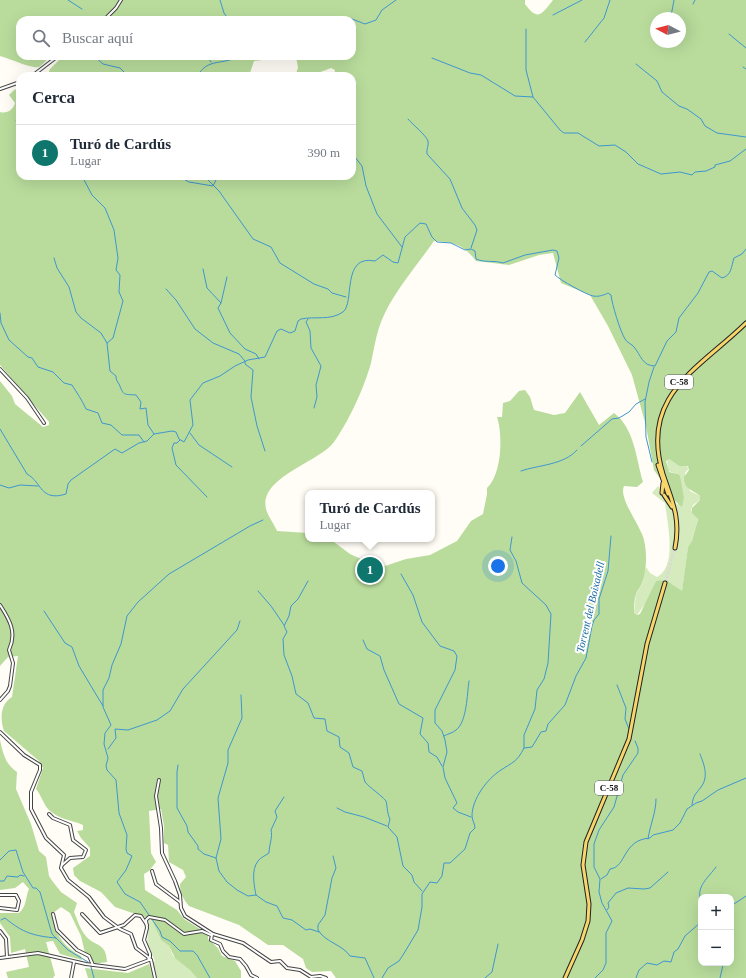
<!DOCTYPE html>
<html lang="es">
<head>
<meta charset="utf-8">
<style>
	body { margin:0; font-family:Georgia,serif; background:#f2f2f3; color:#1f2937 }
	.controls { position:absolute; right:12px; bottom:12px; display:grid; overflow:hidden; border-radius:8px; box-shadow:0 4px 16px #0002 }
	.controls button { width:36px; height:36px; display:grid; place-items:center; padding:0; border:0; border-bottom:1px solid #e0e1e3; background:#fff; color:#1f2937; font:20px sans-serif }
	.compass { position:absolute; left:650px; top:12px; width:36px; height:36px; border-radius:50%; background:#fff; box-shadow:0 4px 16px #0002; rotate:277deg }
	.you { position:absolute; left:498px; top:566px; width:14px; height:14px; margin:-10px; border:3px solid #fff; border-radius:50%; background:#1a73e8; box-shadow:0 0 0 6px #1a73e833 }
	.badge { display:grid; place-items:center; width:26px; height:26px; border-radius:50%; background:#0f766e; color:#fff; font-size:13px; font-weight:700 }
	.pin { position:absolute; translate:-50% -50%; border:2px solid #fff; box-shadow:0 1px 4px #0006 }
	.popup { position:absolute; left:305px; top:490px; width:130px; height:52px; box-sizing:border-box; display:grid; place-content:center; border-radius:8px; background:#fff; filter:drop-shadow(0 1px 3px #0005); font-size:13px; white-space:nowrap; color:#747a83 }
	.popup b { font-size:15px; color:#1f2937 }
	.popup::after { content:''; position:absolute; left:50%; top:100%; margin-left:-8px; border:8px solid transparent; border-top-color:#fff }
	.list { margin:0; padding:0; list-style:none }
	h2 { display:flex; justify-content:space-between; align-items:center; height:52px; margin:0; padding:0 16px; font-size:17px }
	h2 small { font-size:13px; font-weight:400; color:#747a83 }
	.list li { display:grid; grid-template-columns:26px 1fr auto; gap:12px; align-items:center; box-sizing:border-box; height:56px; padding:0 16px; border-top:1px solid #e0e1e3 }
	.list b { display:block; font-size:15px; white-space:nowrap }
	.list p { margin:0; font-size:13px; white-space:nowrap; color:#747a83 }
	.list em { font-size:13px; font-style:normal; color:#747a83 }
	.icon { flex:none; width:22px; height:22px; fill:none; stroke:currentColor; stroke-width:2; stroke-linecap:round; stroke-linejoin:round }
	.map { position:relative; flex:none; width:746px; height:978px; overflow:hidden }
	.search { position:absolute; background:#fff; box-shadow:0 4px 16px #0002; left:16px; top:16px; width:340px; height:44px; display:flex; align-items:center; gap:10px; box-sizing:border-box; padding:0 14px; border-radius:12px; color:#747a83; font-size:15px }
	.panel { position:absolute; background:#fff; box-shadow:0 4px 16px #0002; left:16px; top:72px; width:340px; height:108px; border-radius:12px }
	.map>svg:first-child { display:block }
</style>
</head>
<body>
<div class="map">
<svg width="746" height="978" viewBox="0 0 746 978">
	<rect width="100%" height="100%" fill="#fffdf5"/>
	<!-- green -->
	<g fill="#d5ebbd">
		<path d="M669,459L679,466L685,465L689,468L685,473L690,491L700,496V500L693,505L691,510L698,518L692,541L688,547L682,592C672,583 669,581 656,581L650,597L637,615L634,613L636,594L642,584L646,567L650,573L657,577C678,566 667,522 665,503L652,493L658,486L661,489L662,475L677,505L684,497L678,474L668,471L667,460Z"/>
		<path d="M149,920H154V925L161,940L169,946L173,956L193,972L197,978H153L149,964L155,961L147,944Z"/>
	</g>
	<!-- forest -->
	<g fill="#b9dc9c" fill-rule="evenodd">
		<path d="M0,0H525V4C538,22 542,14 553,0H746V978H336L331,971L312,972L306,968L303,959L283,945H268L239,925L189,906C183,899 180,893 180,884L186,877L183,870L169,862L168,845L164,843V826L161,809L149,811L151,853L156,862L149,871L144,874L145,890L177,910L184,919L208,934V939L218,948L222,956L235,961L241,971V978H197L190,970L175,958L169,946L161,940L154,925L153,920L115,907L101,892L80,881L74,875L73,868L90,856V848L81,838L77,831L83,830V825C72,820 57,819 48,809C43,803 41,795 36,789L43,768L39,761L4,731C0,719 0,704 12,697L18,656L8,657L0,666V381L12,396L15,404L43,427L49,425V422L0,365V112C7,114 13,110 15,103L9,95L14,90L20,88V176H352V76H334L335,70L331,68L310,76H295L298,68L296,56H352V20H20V56H50C47,59 43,65 39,67C32,69 8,58 0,56ZM656,18H680V42H656ZM434,241C454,242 464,245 476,261L509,265L539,255L553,253L561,283L590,295L608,326L632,375L646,426L654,470L661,480L662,475L675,501L682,507L684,497L680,476L678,474L669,472L666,461L669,459L679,466H688L689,470L684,477C684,490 692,489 700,496V500L692,508V513L698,519L692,541L688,547L682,591L666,580L656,581L640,614L637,615L634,613C634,607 634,600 636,594C637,590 641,587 642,583C647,571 647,552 644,540C641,526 618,498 624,486L637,487L643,482C636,459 635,429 614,413L599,425L580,392L565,413L554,415L534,410L530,397L525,390L519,391L510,401L503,403L502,417H497C503,435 502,474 487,488V494L483,514L471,521L457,541L430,555L406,559L385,566L372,564L350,554L330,539H308V533L277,531C274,524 268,516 266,509C259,477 318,463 334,442C349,421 364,388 371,363C374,349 376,335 381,322C393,292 416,267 434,241ZM701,897H731V963H701Z"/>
		<path d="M63,56H275L270,59L254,61L249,76H47L50,69Z"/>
		<path d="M0,740C3,753 5,764 17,772L16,789L31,824L39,851L46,857L49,876L53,882L61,892L77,903L74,912C77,919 80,929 85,935C95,948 106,941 107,962L94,964L89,954L85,953L81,936L70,913L61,907L53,913C52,932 65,948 81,956L82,960L60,954L53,941L46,942L55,975L53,978H8L6,972L29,967L25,949L11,953L10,937L0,923V913H19C27,906 25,898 29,889L23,882L15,888L0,890Z"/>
		<path d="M149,964L153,978H88L85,968L128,973Z"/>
	</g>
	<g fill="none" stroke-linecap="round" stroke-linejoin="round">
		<!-- stream -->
		<g stroke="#3f96cf" stroke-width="1">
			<path d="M68,0L82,9"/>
			<path d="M220,0L224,13L229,20"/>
			<path d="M693,4L695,0"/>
			<path d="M553,15L582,0"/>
			<path d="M669,18L672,11L674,0"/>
			<path d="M349,20L352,19L365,24L376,20L382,10L396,0"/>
			<path d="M526,29V70L533,97"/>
			<path d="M729,34L746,48"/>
			<path d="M655,38L656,37"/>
			<path d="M585,42L604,18L610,0"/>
			<path d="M94,56L103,64L120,68L128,76"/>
			<path d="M201,56L209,59L211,62"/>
			<path d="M432,58L470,73L481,75L515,96L533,97L560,130L564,133H578L599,146L615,145L626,152L638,164L661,174L680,172L692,175L695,172L706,171L715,167V165L730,161L746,149"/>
			<path d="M636,64L657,81L662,92L679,106L687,109L701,119L705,126L717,133L746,137"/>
			<path d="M743,67L746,69"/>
			<path d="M197,76C209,57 222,66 239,56"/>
			<path d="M408,119C413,125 426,135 428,141C429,145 426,150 427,154L450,179L462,208L475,225L477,230L471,248"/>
			<path d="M16,121L20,125"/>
			<path d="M354,156L362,166L366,186L377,214L402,247"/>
			<path d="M82,176L92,195L105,208L114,230L118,258L116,270L120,275L119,292L123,301L113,338L107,343L110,371L116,376C116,380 117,381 119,384C124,396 123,394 136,395L141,402L140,409L146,408L148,425L154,434"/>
			<path d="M178,176L189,182L213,186L218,176"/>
			<path d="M204,176L219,191L253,239L271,247L280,263L314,284L328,289L332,293L346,297"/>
			<path d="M54,258L57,268L69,287L76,312L81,318L101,333L107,343"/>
			<path d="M203,269L207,288L221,303L218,308L230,333L245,349L256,354L259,359"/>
			<path d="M166,289L176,300L195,329L213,343L239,354L245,361"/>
			<path d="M221,303L227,277"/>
			<path d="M0,313L1,323L9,340L28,357L32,358L38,367L53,372L64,383L72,385C77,393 82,400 86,409L98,413L102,423L111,425L122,435H139L144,442"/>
			<path d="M308,319L306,322L310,331L311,348L321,366L316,385L317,397L314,408"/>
			<path d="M245,362V364L253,370L251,397L257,426L265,451"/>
			<path d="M0,429L27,474C42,482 40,502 66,494L68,484L71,480L115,449L122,453L139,443L147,441L154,434L172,431L176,432L179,439L184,442L193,425L190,400L203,383L220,376L235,366L248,360L265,357L277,331L281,329L290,333L295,331L298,321L301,319C315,316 330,321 343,312C355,303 341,254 375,261L383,255L393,262L398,263L405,237L420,223L426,224L432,237L437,242L451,243L465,250L471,249L475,251L476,259C485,263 494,260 503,263L525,255L553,250L557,251L559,258L555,275C560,280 587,295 593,296C599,297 604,295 608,293L611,295C612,304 620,331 625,339C627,343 632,344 634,347C641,355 642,366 655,366L667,341L676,332L679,318L698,293L709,272L712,271L722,278C732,275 731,267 734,258L742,254L746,249"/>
			<path d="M190,433L199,445L232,467"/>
			<path d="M180,440L177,443H174L172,448L176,465L207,497"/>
			<path d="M581,446L612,419L619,418L629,412L636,404L645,399"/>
			<path d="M652,462L646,437L645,402L649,382L654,367"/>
			<path d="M521,471C538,465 564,465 577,450"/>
			<path d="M0,485L9,488L20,485L38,486"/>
			<path d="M512,537L510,550L516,561L522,583L546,605L551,614L548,663L544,679L537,690L535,709L524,735V748"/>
			<path d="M401,574L413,595L422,622L440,646L454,651L457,656L455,670L435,710V723L442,731L445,740L447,752L443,767L445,778L457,803L453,808L458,812L471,817"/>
			<path d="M308,581L298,599L291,606L289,616L284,626L287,632L283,639L284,655L292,676L296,694L308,703L314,718L325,719L327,731L339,737L340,747L349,753L353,767L362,771L365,782C370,788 380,794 386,801C387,803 387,814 390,819L388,827L397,837L403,866L412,875L414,882L422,891"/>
			<path d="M258,591L271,606L284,625"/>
			<path d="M44,611L65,643L72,647L79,666L103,706"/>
			<path d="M363,640L367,649L380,656L384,670L399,704L423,718L420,734L428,743L429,752L437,757L442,766"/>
			<path d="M617,685L626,708L625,719L629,729"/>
			<path d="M444,736C447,734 453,733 456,730C467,722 467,694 469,681"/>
			<path d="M108,749L116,738L115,729L128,730L157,720L170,711L183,689L237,630L240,621"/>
			<path d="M178,765L177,772V808L187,826L188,832L198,846V849L204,854L216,858L219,871L227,882L237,890L248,896L256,895L266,902L277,906L283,918L292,920L306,930L310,929L319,932"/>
			<path d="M692,805C693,795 696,794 701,787C709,777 704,764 700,754"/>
			<path d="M337,808L345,812L364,817L387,826"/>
			<path d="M648,839C650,825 656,813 656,799"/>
			<path d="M333,856L336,868L332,878L325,915L318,925V930C325,942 343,945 350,956L365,958L374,978"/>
			<path d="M216,858L221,839L218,798L228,763V750L242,718L241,695"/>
			<path d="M0,860L9,851L16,850L23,872L33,888H36L40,892L52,934L68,950L88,962"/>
			<path d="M601,879L607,875L610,869C627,867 622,840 650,838L653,835L673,830L680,823L687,809L696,803L702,801L718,790L746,778"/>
			<path d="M0,881H4L7,876L18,877L20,875L24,876"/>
			<path d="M256,895C254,885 251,870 258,861C261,857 265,856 269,853C269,845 273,837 271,830L277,817L275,811L284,797"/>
			<path d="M701,901C695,887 709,877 716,867"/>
			<path d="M731,906L746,896"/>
			<path d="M607,910L609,907L608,903L616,893L628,888L644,889L650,888L668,872"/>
			<path d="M1,920L5,918C23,933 34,936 56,938"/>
			<path d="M91,967L94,978"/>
			<path d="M210,978L197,955L193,951H180L170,941L162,937L160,931L140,902L125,894L117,882L126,870L132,856L127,853L126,849L127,835L119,813L116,780L107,770L106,766L108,758L104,744L105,733L111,725L103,707V690L109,678L112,665L121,644L127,616L138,602L169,574L250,526L263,520"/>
			<path d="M382,978L388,968L399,961L403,955L418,930L422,907V894L430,882L437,883L442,876L444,863H450L465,849L470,833L475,828C475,824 472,820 472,816C472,799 487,779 501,770C513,762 517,762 524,748L532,747L541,732L546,731L548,724L565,705L576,676L586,658L592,626L594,620L599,614V599L608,571L611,536"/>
			<path d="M485,978L492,972L498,944"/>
			<path d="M595,978L603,970L606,963V933L612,921L602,903L599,892L600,879L594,867V844L599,830L614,807L623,775L638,753V748L635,741"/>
			<path d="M636,978L639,970L647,963L657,965L664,961L671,962L674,952L678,949L685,936L701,922"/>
			<path d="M720,978L723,965"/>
		</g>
		<!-- major-tunnel -->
		<path stroke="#dbdad3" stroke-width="3" stroke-dasharray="3 1.5" stroke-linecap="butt" d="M665,583L675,548"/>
		<!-- minor casing -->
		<g stroke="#444" stroke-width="4">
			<g id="minor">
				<path d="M104,20L116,8L121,0"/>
				<path d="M32,76L58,56"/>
				<path d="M0,89L20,82"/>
				<path d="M0,369L27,398L44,423"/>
				<path d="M0,605C10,620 17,633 9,650L13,663L10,686L8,691L0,700"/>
				<path d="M0,732L24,755L40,765V770L31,792V809L46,838L64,855L61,868L68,880L89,897L104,917L120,929L131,934L136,948L148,957L149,960H151L149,958"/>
				<path d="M159,780L156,796L161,828L162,853L175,881L180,895L181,908L185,916L213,934"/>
				<path d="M49,814L53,818L70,825L73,840L86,850L83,857L70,858L62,865"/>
				<path d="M152,871L156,884L180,902"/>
				<path d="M0,895H16L19,901L17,910L0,908"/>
				<path d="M53,914L57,930L77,950L89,956L93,965"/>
				<path d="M82,914L100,933L124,925L135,915L141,916L147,925"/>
				<path d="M0,931L6,939L7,957"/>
				<path d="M213,934L243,943L271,962L280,961L287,968L300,970L311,977L320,976L326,978"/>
				<path d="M212,935L211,940L220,944L223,951L229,957L240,959L246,966L251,975L257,978"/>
				<path d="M150,957V954L144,940L147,928L146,920L149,917L165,920L184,934L202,931L211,935"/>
				<path d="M0,958L38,953L86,964L125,969L149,960"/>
				<path d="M151,960L155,978"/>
				<path d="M71,978L74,962"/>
			</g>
		</g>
		<!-- major casing -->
		<g stroke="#222" stroke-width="5">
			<g id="major">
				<path d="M658,465L668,494"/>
				<path d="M662,493L663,483"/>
				<path d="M664,495L672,507"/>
				<path d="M675,548C681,518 672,501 663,474C639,395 699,369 746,323"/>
				<path d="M565,978L582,940L588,921L589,904L583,865L586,842L629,739L647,644L665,583"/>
			</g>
		</g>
		<!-- minor -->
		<use href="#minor" stroke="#fff" stroke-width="2"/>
		<!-- major -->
		<use href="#major" stroke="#f9d66b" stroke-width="3"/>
	</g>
	<g text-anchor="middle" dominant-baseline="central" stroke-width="4" stroke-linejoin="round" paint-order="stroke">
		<!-- shield labels -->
		<g fill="#fff" stroke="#585858" stroke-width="1">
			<rect x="665" y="375" width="28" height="14" rx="3"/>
			<rect x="595" y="781" width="28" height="14" rx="3"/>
		</g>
		<g font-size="9" font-weight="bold" fill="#111">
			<text x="679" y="382">C-58</text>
			<text x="609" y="788">C-58</text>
		</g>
		<!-- water labels -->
		<g font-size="11" font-style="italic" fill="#1768a6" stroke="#fff">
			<text transform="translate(590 607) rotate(-77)">Torrent del Boixadell</text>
		</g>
	</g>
</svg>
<div class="controls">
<button>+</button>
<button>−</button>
</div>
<svg class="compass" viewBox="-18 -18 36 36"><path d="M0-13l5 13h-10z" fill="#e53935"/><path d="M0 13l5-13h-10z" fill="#747a83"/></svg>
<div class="you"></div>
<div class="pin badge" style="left:370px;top:570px">1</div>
<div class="popup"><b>Turó de Cardús</b>Lugar</div>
<div class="search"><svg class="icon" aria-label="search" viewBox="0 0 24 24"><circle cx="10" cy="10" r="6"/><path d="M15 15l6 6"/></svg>Buscar aquí</div>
<section class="panel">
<h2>Cerca<small></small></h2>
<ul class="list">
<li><span class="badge">1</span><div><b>Turó de Cardús</b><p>Lugar</p></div><em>390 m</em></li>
</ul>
</section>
</div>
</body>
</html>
